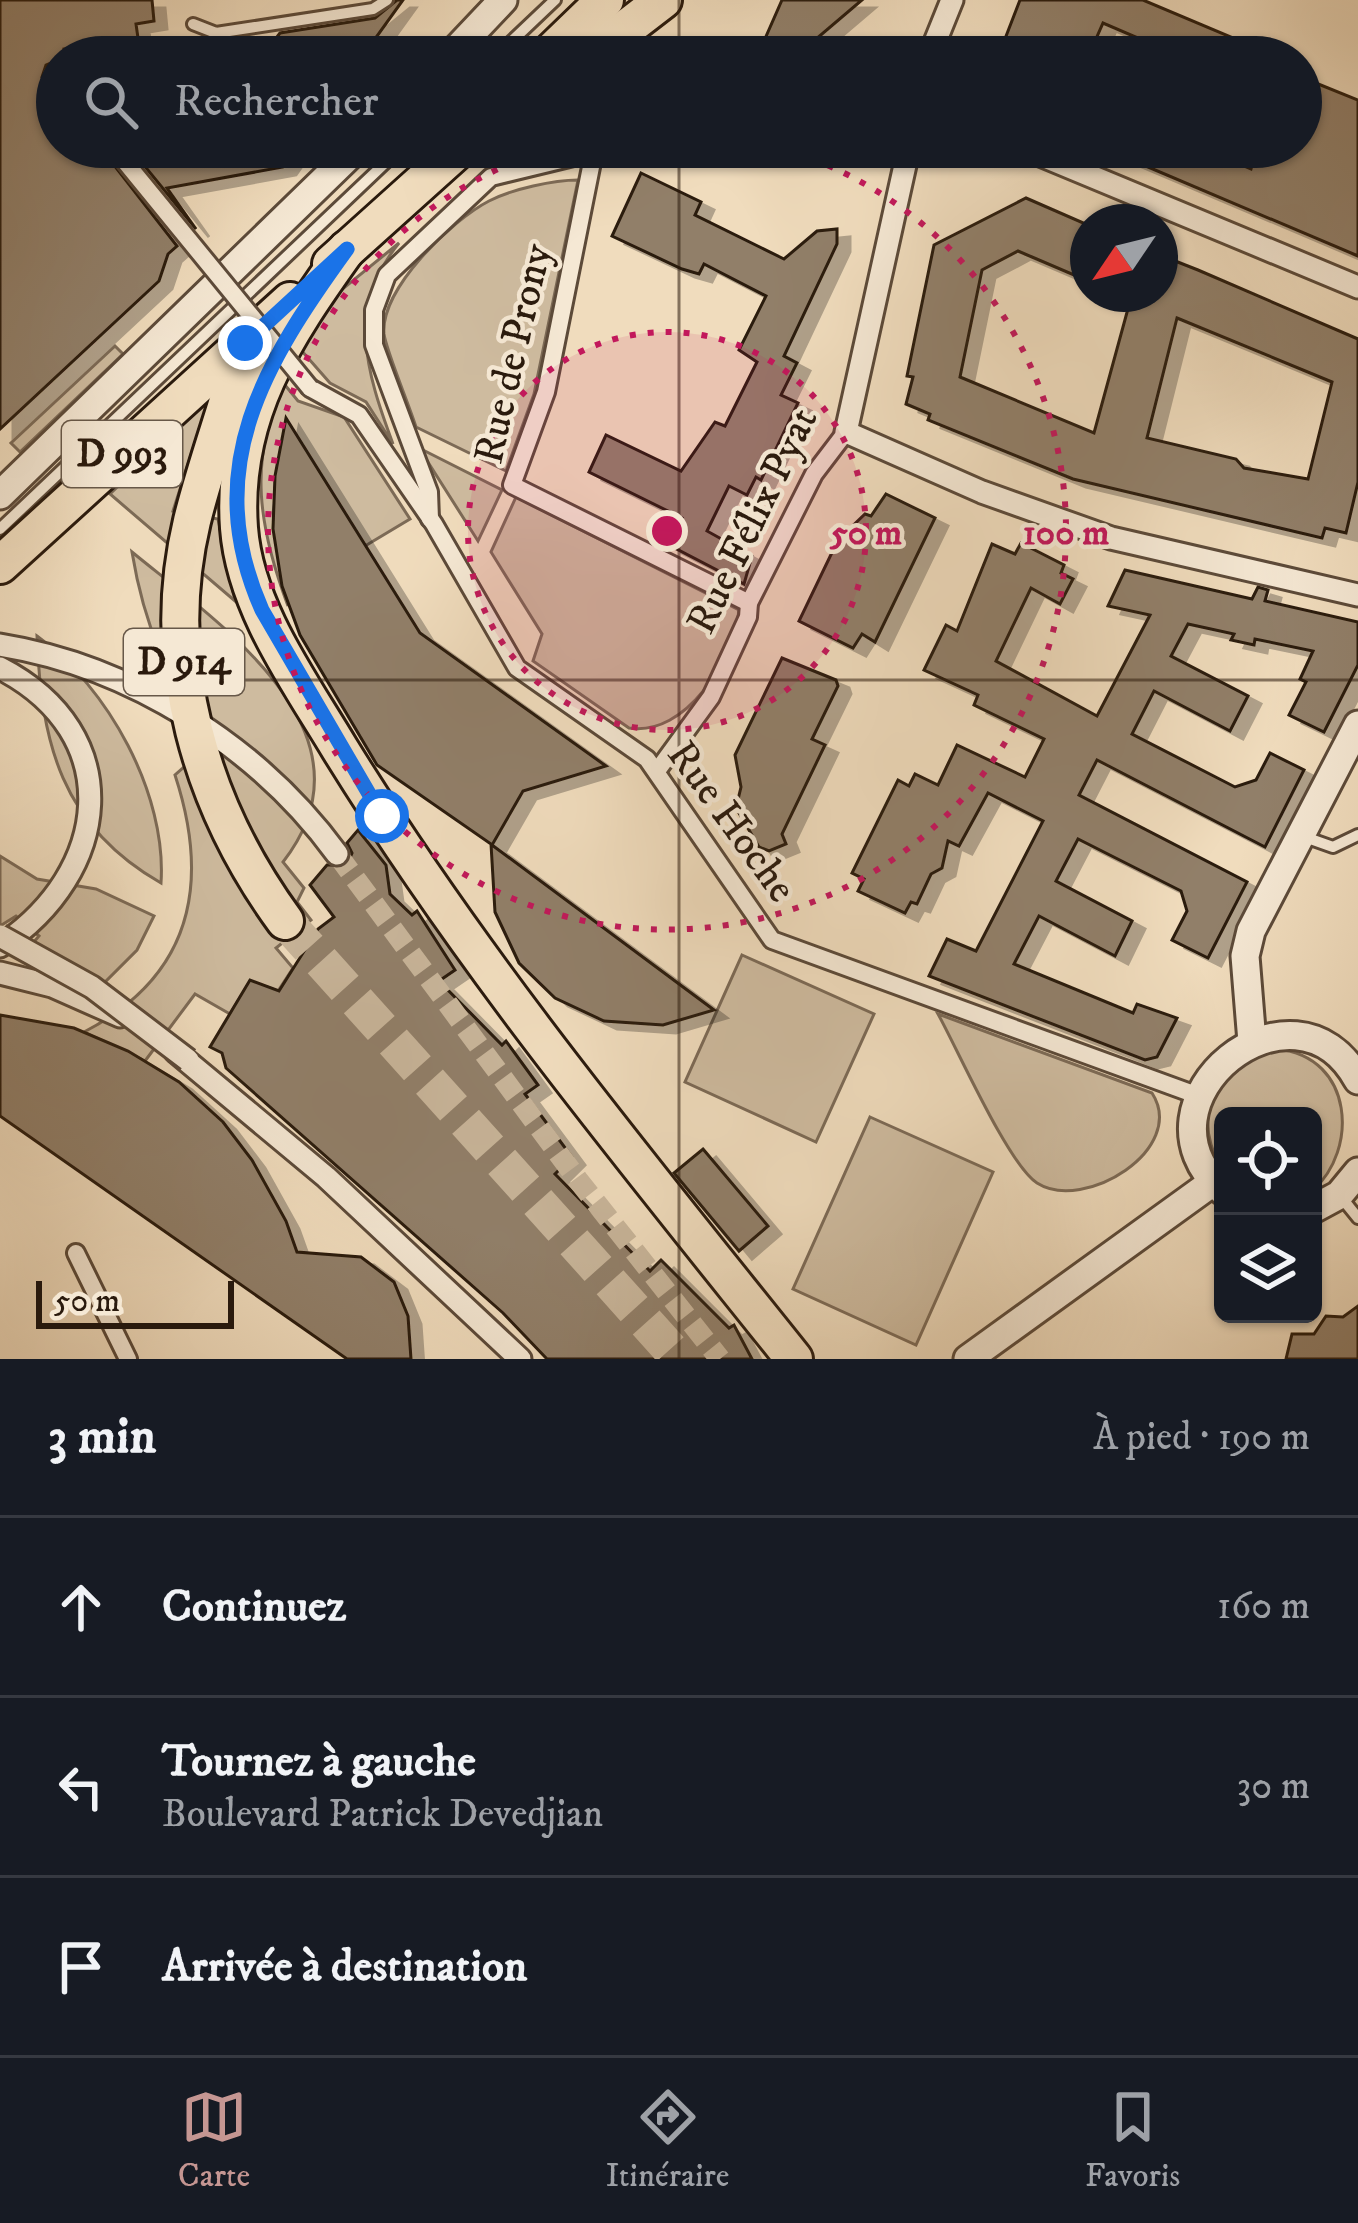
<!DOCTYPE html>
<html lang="fr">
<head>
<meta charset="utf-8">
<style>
	body { margin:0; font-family:"IM FELL DW Pica",serif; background:#20242c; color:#f1f3f6 }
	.controls { position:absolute; right:36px; bottom:36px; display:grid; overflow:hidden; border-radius:18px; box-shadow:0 3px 9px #0004 }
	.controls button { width:108px; height:108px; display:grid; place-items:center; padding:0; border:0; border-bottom:3px solid #363941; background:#171b24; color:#f1f3f6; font:60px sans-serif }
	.compass { position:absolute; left:1070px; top:204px; width:108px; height:108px; border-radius:50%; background:#171b24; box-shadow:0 3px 9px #0004; rotate:235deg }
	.scale { position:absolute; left:36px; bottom:30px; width:198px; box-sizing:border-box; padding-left:12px; border:6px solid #2a1a0d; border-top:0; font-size:33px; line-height:42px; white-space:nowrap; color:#2a1a0d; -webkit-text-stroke:9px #f5e8d4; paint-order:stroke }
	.stop { position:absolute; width:36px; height:36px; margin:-27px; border:9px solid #1a73e8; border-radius:50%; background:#fff }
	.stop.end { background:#1a73e8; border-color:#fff; box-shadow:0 3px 12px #0008 }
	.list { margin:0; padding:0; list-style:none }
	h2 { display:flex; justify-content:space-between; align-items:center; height:156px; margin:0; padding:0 48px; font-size:51px }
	h2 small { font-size:39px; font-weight:400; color:#9ea1a6 }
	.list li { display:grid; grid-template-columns:78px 1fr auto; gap:36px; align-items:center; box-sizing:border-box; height:180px; padding:0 48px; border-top:3px solid #363941 }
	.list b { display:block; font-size:45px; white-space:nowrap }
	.list p { margin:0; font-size:39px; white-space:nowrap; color:#9ea1a6 }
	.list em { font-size:39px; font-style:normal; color:#9ea1a6 }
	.icon { flex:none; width:66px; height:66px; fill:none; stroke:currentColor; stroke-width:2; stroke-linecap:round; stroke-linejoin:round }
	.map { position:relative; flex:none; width:1358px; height:1359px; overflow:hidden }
	.search { position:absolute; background:#171b24; box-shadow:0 3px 9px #0004; left:36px; right:36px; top:36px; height:132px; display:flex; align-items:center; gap:30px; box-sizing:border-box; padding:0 42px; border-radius:66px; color:#9ea1a6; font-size:45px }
	.sheet { height:696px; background:#171b24 }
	nav { display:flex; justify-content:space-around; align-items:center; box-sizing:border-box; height:168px; border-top:3px solid #363941; background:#171b24; font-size:33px; color:#9ea1a6 }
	nav a { display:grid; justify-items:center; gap:6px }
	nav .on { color:#c59692 }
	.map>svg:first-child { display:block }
</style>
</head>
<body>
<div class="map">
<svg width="1358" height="1359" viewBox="0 0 1358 1359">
	<defs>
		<filter id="shadow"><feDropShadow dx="13" dy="8" stdDeviation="0" flood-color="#0004"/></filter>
	</defs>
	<rect width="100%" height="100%" fill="#f0dcbd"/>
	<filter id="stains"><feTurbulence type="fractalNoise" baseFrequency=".00167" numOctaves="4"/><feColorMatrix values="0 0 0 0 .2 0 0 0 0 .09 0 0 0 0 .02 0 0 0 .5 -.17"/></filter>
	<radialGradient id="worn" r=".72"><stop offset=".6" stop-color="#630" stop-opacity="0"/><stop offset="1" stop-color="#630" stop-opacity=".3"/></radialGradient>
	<!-- green -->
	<g fill="#cebb9f" stroke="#7c6a56" stroke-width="3">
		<path d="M578,180L534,394L506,471L416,427C408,402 386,350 384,334C380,289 452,220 489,201C512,189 554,180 578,180Z"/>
		<path d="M399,243C346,308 366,371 393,444L366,402L330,383L294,342L340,291Z"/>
		<path d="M115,346L123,354L20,452L11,443Z"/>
		<path d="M285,385L298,401L344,417L410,519L365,546L287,421L273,513L288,606C260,531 246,459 285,385Z"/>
		<path d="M220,388L196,439L173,511L218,519L235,601L110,494Z"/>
		<path d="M419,448L502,490L478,541Z"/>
		<path d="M516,497L739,610C734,659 686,737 629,728L533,661L542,634L491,552Z"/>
		<path d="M132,552C218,623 384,733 283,862L304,888L297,902L311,920L276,948L293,968L278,991L250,981L230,1014L195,994L145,1061L84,1032C192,976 211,885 175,775L210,744C169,682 144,626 132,552Z"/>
		<path d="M37,636C108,687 167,794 161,883C61,826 41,742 37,636Z"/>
		<path d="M0,856L37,879L96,889L154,916L137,950L101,986L33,943L39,936L16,916L0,926Z"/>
		<path d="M742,955L874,1014L816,1142L685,1082Z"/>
		<path d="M938,1014L1152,1093C1188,1149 1084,1213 1037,1183C1008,1164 958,1050 938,1014Z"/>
		<path d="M1277,1049C1355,1057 1358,1151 1313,1190V1116H1223V1168C1201,1141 1202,1091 1231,1068C1243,1059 1263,1054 1277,1049Z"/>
		<path d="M870,1117L993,1172L916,1345L793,1289Z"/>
	</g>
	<!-- building -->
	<g fill="#917f69" stroke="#2a1a0d" stroke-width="3" fill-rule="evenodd" filter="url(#shadow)">
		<path d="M0,0H152L154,21L136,24L138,38L64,49L65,57L46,65L42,77L57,90V147H100L177,246L168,254L159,281L0,429Z"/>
		<path d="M397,0H403L362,57H262L280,33L375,18Z"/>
		<path d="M782,0H862L795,57H757Z"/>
		<path d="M1020,0H1143L1278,57H1182L1103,23L1088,57H998Z"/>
		<path d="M1301,77L1358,100V256L1101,147H1200L1251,169L1257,147H1301Z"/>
		<path d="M129,147H297L283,167L167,188L196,229Z"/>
		<path d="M641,173L701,202L695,215L784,259L817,231L837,229V244L784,356L797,363L781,395L798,403L761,480L756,477L747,495L729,486L707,531L752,556L744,584L669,545L682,518L589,472L606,435L681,471L715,422L725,426L757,362L739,350L766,296L704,264L699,274L682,269L612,236Z"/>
		<path d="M1026,198L1088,225V281L1018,251L982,270L960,377L1094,433L1132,294H1160V255L1198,270L1358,339V482L1346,533L1325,528L1322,538L1073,479L928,420L930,414L906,404L913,377L907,376L934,245ZM1177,318L1332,382L1308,479L1244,468L1236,459L1147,438Z"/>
		<path d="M286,418L420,633L606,766L523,791L492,845L714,1010L663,1025L604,1021L555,998L519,963L495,912L491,844L377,765L300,635L282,586L273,529L275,476Z"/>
		<path d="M886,494L935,518L875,642L862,634L853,648L799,621L838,540L865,514L871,516Z"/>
		<path d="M1021,543L1064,565L1061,573L1073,579L1060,604L1031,588L996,661L1097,716L1150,615L1108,606L1125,570L1252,599L1258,587L1268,590L1265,601L1358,622V665L1324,732L1289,715L1306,682L1300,679L1313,651L1255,639L1254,645L1231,640L1234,634L1188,624L1171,656L1248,696L1230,731L1154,691L1132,734L1235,787L1256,780L1270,753L1304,770L1265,847L1097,760L1079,795L1247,882L1208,958L1172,940L1187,911L1181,891L1078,839L1056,881L1132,921L1115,956L1039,916L1014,964L1133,1013L1137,1004L1177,1018L1157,1057L1145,1060L929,976L947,939L976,951L1043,821L988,793L959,846L948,841L942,868L931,874L917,904L911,902L905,913L858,891L864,879L852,873L898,780L909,786L915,774L938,785L957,745L1025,777L1044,739L974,705L978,695L924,670L946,625L957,631L992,544L1015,554Z"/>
		<path d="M782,658L836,680L838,686L812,739L825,745L782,834L786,844L769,851L759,847L736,808L741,787L735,755Z"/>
		<path d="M358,830L386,865L390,894L412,915L417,911L455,970L439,981L502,1045L506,1041L538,1085L525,1094L572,1157L555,1174L650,1271L661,1260L729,1328L734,1325L752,1359H547L503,1313L226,1068L222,1053L210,1047L250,980L279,991L318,929L334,917L310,885L327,865H347L352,853L347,843Z"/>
		<path d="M0,1015L74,1028L128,1051L179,1082L223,1122L252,1160L286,1221L297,1252L361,1257L394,1282L408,1316L411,1359H347L0,1116Z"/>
		<path d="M703,1149L768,1226L739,1251L674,1173Z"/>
		<path d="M1358,1306V1359H1286L1292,1334H1314L1326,1316L1343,1317Z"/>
	</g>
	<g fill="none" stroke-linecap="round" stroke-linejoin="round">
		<!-- minor-tunnel -->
		<path stroke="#c8b59a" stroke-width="21" stroke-dasharray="21 10" stroke-linecap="butt" d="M337,854L578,1180L720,1359"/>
		<!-- primary-tunnel -->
		<path stroke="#c8b59a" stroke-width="36" stroke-dasharray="36 18" stroke-linecap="butt" d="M285,921L679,1359"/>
		<!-- service casing -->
		<g stroke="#5c4a39" stroke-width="16">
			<g id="service">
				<path d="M193,24L216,33L373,9L387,0"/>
				<path d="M495,57L555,0"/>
				<path d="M0,529L402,147"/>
				<path d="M1302,836L1333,847L1358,835"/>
				<path d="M1341,1197L1358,1218"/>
			</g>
		</g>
		<!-- pedestrian casing -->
		<g stroke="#5c4a39" stroke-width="22">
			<g id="pedestrian">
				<path d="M54,75L57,78"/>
				<path d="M621,147L594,152L546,392L512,485L749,603"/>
				<path d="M310,388L359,415L434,524L517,668L647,759L772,940L1199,1096"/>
				<path d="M430,519L429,492L374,345V310L387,275L491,177L594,152"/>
				<path d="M657,771L711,697L748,617L749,603L814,474L846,432"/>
				<path d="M76,1253L128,1359"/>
			</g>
		</g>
		<!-- minor casing -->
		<g stroke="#5c4a39" stroke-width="27">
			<g id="minor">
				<path d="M929,57L952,0"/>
				<path d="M909,147L846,432L982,492L1111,538L1358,595"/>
				<path d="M1021,147L1358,287"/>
				<path d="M0,645C131,666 258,746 337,854"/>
				<path d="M0,668C128,734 111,873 0,946"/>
				<path d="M0,973L52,986L120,1016"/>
				<path d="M176,1052L326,1177L520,1359"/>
			</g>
		</g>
		<!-- tertiary casing -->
		<g stroke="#5c4a39" stroke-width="33">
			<g id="tertiary">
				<path d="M449,57L503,0"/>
				<path d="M0,495L358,147"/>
				<path d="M1252,1042L1245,956L1251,931L1358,725"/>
				<path d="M1223,1191C1123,1101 1295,964 1358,1080"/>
				<path d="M1313,1209L1339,1195L1358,1172"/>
				<path d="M968,1359L1213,1182"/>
			</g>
		</g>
		<!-- primary casing -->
		<g stroke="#2a1a0d" stroke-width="42">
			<g id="primary">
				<path d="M546,57L605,0"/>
				<path d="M589,57L663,0"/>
				<path d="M347,249C284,337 231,416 239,528C245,608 300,682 340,749C474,966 635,1160 794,1359"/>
				<path d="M331,264L461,147"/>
				<path d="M242,353C227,409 206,464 192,521C158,663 201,806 285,921"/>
				<path d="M0,565L290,301"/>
			</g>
		</g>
		<!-- service -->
		<use href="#service" stroke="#f5e8d4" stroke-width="10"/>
		<!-- pedestrian -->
		<use href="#pedestrian" stroke="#f5e8d4" stroke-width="16"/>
		<!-- minor -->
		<use href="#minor" stroke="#f5e8d4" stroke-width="21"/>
		<!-- tertiary -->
		<use href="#tertiary" stroke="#f5e8d4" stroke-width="27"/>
		<!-- primary -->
		<use href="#primary" stroke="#f0dcbd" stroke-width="36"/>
		<!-- pedestrian-bridge casing -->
		<g stroke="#5c4a39" stroke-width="22" stroke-linecap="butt">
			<path id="pedestrian-bridge" d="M113,147L310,388"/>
		</g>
		<!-- minor-bridge casing -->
		<g stroke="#5c4a39" stroke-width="27" stroke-linecap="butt">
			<path id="minor-bridge" d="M0,936L92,987L188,1060"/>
		</g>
		<!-- pedestrian-bridge -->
		<use href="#pedestrian-bridge" stroke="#f5e8d4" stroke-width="16"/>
		<!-- minor-bridge -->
		<use href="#minor-bridge" stroke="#f5e8d4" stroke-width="21"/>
	</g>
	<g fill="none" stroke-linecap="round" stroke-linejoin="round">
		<!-- route -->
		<path stroke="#1a73e8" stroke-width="15" d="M245,343L347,249C265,362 199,468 262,610L382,816"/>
	</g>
	<!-- grid -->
	<path fill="none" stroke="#2a1a0d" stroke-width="3" stroke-opacity="0.55" d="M679,0V57M679,147V1359M0,680H1358"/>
	<!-- distance rings -->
	<circle cx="667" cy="531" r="199" fill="#c2185b" fill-opacity=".12"/>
	<g fill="none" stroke="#c2185b" stroke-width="6" stroke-dasharray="6 12">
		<circle cx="667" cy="531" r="199"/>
		<path d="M777 147A399 399 0 1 1 557 147"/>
	</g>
	<g text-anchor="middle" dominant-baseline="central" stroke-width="9" stroke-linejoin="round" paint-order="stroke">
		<!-- shield labels -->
		<g fill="#f5e8d4" stroke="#675849" stroke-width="3">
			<rect x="62" y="421" width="120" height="66" rx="9"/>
			<rect x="124" y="629" width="120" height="66" rx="9"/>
		</g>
		<g font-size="39" font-weight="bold" fill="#2a1a0d">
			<text x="122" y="454">D 993</text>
			<text x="184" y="662">D 914</text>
		</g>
		<!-- street labels -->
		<g font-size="42" fill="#2a1a0d" stroke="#f5e8d4">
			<text transform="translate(514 354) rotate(-77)">Rue de Prony</text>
			<text transform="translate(753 521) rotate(-64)">Rue Félix Pyat</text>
			<text transform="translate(731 822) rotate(54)">Rue Hoche</text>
		</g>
	</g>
	<circle cx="667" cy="531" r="18" fill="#c2185b" stroke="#f5e8d4" stroke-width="6"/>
	<g font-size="36" text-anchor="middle" font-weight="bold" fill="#c2185b" stroke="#f5e8d4" stroke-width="9" stroke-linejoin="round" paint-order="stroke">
		<text x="866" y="544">50 m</text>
		<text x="1066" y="544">100 m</text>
	</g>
	<rect width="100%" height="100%" filter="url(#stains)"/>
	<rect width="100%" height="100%" fill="url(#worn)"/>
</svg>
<div class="controls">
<button><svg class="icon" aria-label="locate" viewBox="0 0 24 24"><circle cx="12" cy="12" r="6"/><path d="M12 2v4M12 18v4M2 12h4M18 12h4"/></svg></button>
<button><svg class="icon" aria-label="layers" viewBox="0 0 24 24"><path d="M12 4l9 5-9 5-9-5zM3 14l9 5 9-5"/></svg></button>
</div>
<svg class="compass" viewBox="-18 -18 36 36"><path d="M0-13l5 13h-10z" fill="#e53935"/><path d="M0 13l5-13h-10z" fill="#9ea1a6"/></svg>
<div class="scale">50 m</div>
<div class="stop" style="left:382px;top:816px"></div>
<div class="stop end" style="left:245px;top:343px"></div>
<div class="search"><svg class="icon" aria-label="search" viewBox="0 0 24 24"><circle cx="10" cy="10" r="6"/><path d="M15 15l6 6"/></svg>Rechercher</div>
</div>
<section class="sheet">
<h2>3 min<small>À pied · 190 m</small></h2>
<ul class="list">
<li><svg class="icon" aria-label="ahead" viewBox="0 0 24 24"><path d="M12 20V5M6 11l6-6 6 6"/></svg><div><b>Continuez</b></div><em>160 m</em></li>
<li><svg class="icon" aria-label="left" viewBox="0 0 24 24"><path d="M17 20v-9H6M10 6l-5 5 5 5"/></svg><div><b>Tournez à gauche</b><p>Boulevard Patrick Devedjian</p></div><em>30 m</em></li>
<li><svg class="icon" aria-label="arrive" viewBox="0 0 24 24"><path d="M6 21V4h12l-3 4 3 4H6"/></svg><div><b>Arrivée à destination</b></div></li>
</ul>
</section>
<nav>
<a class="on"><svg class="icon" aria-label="map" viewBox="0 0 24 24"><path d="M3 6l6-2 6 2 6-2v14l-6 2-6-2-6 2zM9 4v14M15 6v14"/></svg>Carte</a>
<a><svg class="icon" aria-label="directions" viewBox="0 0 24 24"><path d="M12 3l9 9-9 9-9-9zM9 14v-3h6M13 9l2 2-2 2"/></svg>Itinéraire</a>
<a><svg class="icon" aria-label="saved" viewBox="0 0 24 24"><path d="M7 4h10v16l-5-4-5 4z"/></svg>Favoris</a>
</nav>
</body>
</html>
